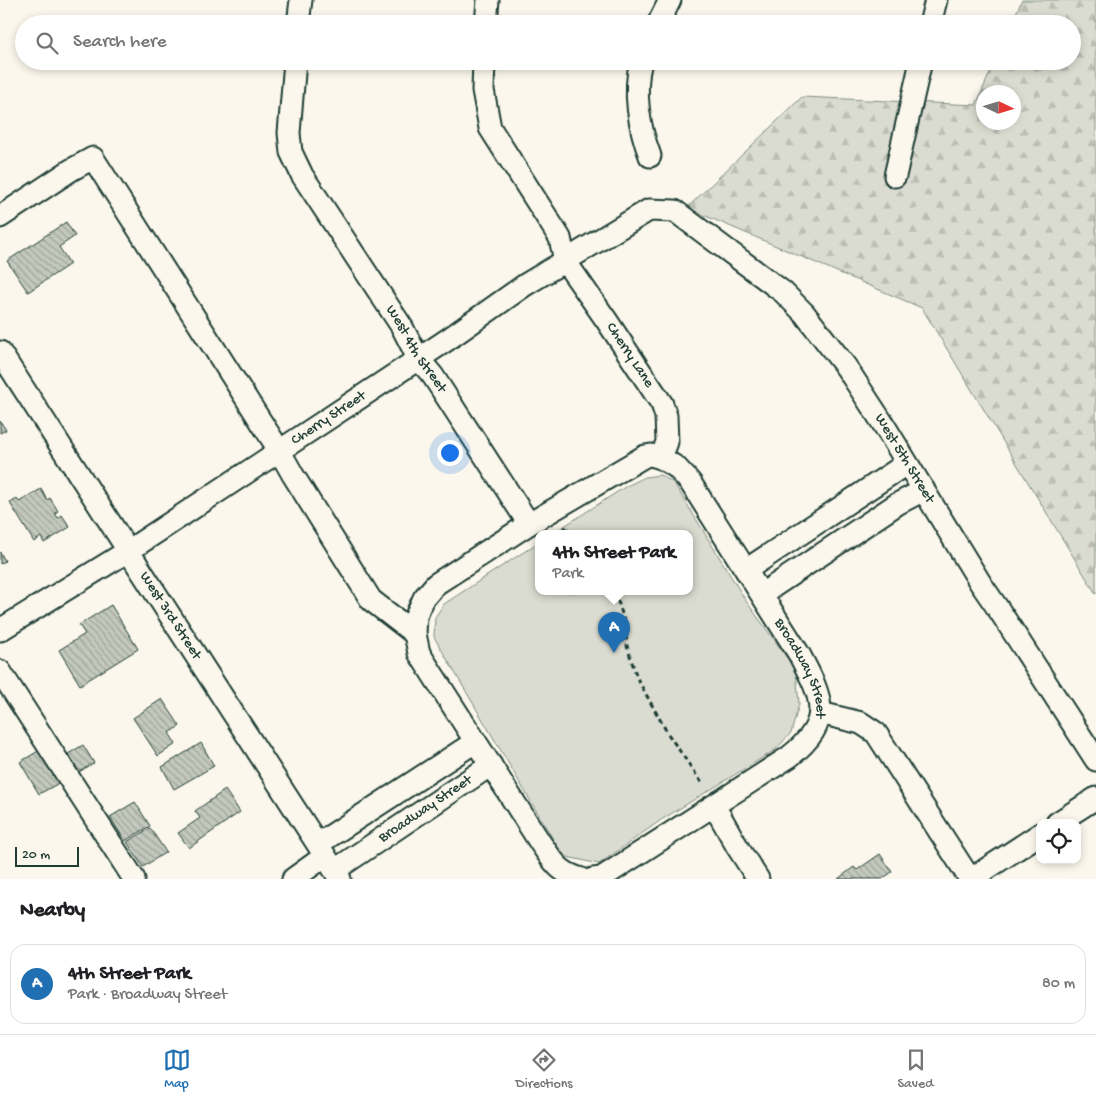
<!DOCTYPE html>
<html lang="en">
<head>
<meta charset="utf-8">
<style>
	body { margin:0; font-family:"Gochi Hand",sans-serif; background:#f2f2f2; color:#202124 }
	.controls { position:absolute; right:15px; bottom:15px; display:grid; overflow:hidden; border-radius:10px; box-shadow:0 2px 8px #0003 }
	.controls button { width:45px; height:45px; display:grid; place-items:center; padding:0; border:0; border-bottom:1px solid #e0e0e0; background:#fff; color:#202124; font:25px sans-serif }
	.compass { position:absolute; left:976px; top:85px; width:45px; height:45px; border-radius:50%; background:#fff; box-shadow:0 2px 8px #0003; rotate:94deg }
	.scale { position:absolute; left:15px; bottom:12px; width:64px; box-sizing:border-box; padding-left:5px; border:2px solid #1f3d34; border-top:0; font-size:14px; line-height:18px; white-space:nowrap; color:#1f3d34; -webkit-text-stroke:4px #fbf7ec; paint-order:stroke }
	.you { position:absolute; left:449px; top:452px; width:18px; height:18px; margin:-12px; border:4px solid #fff; border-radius:50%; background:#1a73e8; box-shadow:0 0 0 8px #1a73e833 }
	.badge { display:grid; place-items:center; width:32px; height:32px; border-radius:50%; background:#1f6fb2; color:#fff; font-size:16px; font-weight:700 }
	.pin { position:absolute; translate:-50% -41px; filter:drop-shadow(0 1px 2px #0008) }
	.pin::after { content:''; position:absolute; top:26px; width:18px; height:15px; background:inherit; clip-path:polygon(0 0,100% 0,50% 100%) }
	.popup { position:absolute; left:535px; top:530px; width:158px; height:65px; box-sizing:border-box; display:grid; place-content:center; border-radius:10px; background:#fff; filter:drop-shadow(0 1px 4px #0005); font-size:16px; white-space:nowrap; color:#757577 }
	.popup b { font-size:19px; color:#202124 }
	.popup::after { content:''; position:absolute; left:50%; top:100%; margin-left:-10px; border:10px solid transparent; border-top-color:#fff }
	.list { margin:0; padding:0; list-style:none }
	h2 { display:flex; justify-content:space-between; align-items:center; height:65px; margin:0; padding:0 20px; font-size:21px }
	h2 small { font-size:16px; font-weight:400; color:#757577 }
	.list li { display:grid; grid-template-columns:32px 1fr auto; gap:15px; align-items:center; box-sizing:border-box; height:80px; margin:0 10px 10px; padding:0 10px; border:1px solid #e0e0e0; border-radius:15px }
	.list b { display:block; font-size:19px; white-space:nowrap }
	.list p { margin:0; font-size:16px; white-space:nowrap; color:#757577 }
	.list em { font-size:16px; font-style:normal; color:#757577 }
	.icon { flex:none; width:28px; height:28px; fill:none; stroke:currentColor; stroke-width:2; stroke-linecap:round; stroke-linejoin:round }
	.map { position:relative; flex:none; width:1096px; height:879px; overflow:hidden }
	.search { position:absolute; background:#fff; box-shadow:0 2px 8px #0003; left:15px; right:15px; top:15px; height:55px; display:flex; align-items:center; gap:12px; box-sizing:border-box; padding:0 18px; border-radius:28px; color:#757577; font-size:19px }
	.sheet { height:155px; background:#fff }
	nav { display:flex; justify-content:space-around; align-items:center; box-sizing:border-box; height:70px; border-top:1px solid #e0e0e0; background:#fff; font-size:14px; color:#757577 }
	nav a { display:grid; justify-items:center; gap:2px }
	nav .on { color:#1f6fb2 }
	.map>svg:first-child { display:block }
</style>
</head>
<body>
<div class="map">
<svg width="1096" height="879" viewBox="0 0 1096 879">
	<defs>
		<pattern id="forest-firs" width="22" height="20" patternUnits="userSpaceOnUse" patternTransform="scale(1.25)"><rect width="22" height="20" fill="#dbdcd1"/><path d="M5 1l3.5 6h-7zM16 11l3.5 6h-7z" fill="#bcbeb4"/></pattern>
		<pattern id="building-back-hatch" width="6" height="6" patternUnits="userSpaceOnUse" patternTransform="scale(1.25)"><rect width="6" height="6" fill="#c4c9be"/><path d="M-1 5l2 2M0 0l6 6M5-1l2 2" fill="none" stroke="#9fa49b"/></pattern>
	</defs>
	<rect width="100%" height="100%" fill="#fbf7ec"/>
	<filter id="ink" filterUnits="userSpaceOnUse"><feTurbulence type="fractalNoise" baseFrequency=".02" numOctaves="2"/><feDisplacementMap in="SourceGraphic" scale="10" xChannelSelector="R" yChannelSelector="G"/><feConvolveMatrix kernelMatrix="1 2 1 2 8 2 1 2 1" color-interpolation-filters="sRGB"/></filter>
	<g filter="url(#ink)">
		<!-- forest -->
		<path fill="url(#forest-firs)" stroke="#7d8c82" fill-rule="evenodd" d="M1022,0H1096V594L922,308L687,208L802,97L976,105L995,61H1072V24H1011ZM984,92H1014V122H984Z"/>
		<!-- park -->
		<path fill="#dbdcd1" stroke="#7d8c82" d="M660,475L674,483L746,601L796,670L799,704L791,733L775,750L661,820L599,864L563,856L434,637L435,617L444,604L539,542V592H689V534H552L625,487L645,477Z"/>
		<!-- building -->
		<g fill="url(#building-back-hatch)" stroke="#1f3d34">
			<path d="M66,222L75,236L59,247L70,264L28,292L7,261Z"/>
			<path d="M0,421L6,430L0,433Z"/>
			<path d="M41,489L47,500L50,498L58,511L55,513L58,518L62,515L70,527L44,543L41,537L34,542L10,503L17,499L19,502Z"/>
			<path d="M0,552L5,561L0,564Z"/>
			<path d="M111,605L138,649L80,685L59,650L85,634L79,625Z"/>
			<path d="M162,699L180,726L169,733L176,744L158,756L133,718Z"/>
			<path d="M201,743L214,766L174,789L162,767Z"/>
			<path d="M83,745L94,763L79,772L68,754Z"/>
			<path d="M40,750L59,783L39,794L20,762Z"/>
			<path d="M225,790L240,812L189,848L178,833L200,818L195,811Z"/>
			<path d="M135,802L150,826L125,841L110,817Z"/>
			<path d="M150,828L166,852L143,867L127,842Z"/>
			<path d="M880,854L892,872L882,879H838L854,867L857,870Z"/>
		</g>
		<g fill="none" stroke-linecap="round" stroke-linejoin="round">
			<!-- minor casing -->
			<g stroke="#1f3d34" stroke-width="25">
				<g id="minor">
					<path d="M298,24L301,0"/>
					<path d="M486,24L488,0"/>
					<path d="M658,24L670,0"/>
					<path d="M930,24L936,0"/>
					<path id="s1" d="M295,61L289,133L291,152L302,175L402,327L418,358L433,376L529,524"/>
					<path id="s2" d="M484,61L483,90L490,128L560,238L565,261L607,321L662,404L666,416L667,442L661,458"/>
					<path d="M641,61C633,92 639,127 650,156"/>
					<path d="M895,176L921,61"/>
					<path d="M0,217L71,170L93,158L279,450L293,475L371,600L415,634"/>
					<path id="s3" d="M0,352L340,879"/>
					<path d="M746,570L906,464"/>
					<path d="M762,594L897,504L924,490"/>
					<path id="s4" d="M0,630L128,551L447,340L525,285L649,210L675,211L783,292L804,313L846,367L882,422L981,584L1001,613L1096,760"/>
					<path d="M0,671L134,879"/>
					<path d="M820,713L861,723L876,733L970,879"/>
					<path d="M712,807L720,816L738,848L758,879"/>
					<path d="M1057,823L1096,798"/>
					<path d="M318,844L475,742"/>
					<path id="s5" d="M335,870L491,765"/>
					<path d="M293,879L325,856"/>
					<path id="s6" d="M582,879C559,873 554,862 541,844L419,653L415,634L416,616L424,598L436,584L529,524L645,456L651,455L661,458L676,467L690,482L799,654C823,699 834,721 789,757L601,878L593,879"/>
					<path d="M971,879L1040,834"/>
				</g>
			</g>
			<!-- path -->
			<g stroke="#1f3d34" stroke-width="3" stroke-dasharray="5 4" stroke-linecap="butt">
				<path d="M564,527L574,534"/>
				<path d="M615,592L625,623L627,646L637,678L668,734L702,783"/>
			</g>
			<!-- minor -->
			<use href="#minor" stroke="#fbf7ec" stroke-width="21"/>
		</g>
	</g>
	<g text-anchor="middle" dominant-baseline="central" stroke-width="4.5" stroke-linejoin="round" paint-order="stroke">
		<!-- street labels -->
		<g font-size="15" fill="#1f3d34" stroke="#fbf7ec">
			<text stroke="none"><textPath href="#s1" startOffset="325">West 4th Street</textPath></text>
			<text stroke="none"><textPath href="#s2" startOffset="336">Cherry Lane</textPath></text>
			<text stroke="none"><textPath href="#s4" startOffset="391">Cherry Street</textPath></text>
			<text stroke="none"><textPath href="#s4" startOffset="1141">West 5th Street</textPath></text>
			<text stroke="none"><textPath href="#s3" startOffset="314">West 3rd Street</textPath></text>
			<text stroke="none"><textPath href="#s6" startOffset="875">Broadway Street</textPath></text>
			<text stroke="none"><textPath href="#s5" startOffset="109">Broadway Street</textPath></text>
		</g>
	</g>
</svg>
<div class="controls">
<button><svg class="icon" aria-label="locate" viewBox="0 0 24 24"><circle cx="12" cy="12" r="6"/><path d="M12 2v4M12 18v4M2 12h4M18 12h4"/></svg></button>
</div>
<svg class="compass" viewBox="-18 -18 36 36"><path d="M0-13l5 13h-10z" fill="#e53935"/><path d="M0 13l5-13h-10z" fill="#757577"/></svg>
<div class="scale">20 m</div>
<div class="you"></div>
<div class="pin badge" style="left:614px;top:653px">A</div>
<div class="popup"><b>4th Street Park</b>Park</div>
<div class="search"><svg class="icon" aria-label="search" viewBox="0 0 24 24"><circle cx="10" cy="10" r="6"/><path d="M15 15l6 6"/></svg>Search here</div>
</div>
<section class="sheet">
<h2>Nearby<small></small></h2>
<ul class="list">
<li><span class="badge">A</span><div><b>4th Street Park</b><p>Park · Broadway Street</p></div><em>80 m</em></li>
</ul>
</section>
<nav>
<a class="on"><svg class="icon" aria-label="map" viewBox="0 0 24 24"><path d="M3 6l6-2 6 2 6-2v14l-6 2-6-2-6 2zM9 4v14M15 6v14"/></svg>Map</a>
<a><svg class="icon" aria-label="directions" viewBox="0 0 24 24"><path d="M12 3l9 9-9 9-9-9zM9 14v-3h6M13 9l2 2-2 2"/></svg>Directions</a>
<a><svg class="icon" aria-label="saved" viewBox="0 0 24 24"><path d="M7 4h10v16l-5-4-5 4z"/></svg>Saved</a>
</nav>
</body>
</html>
